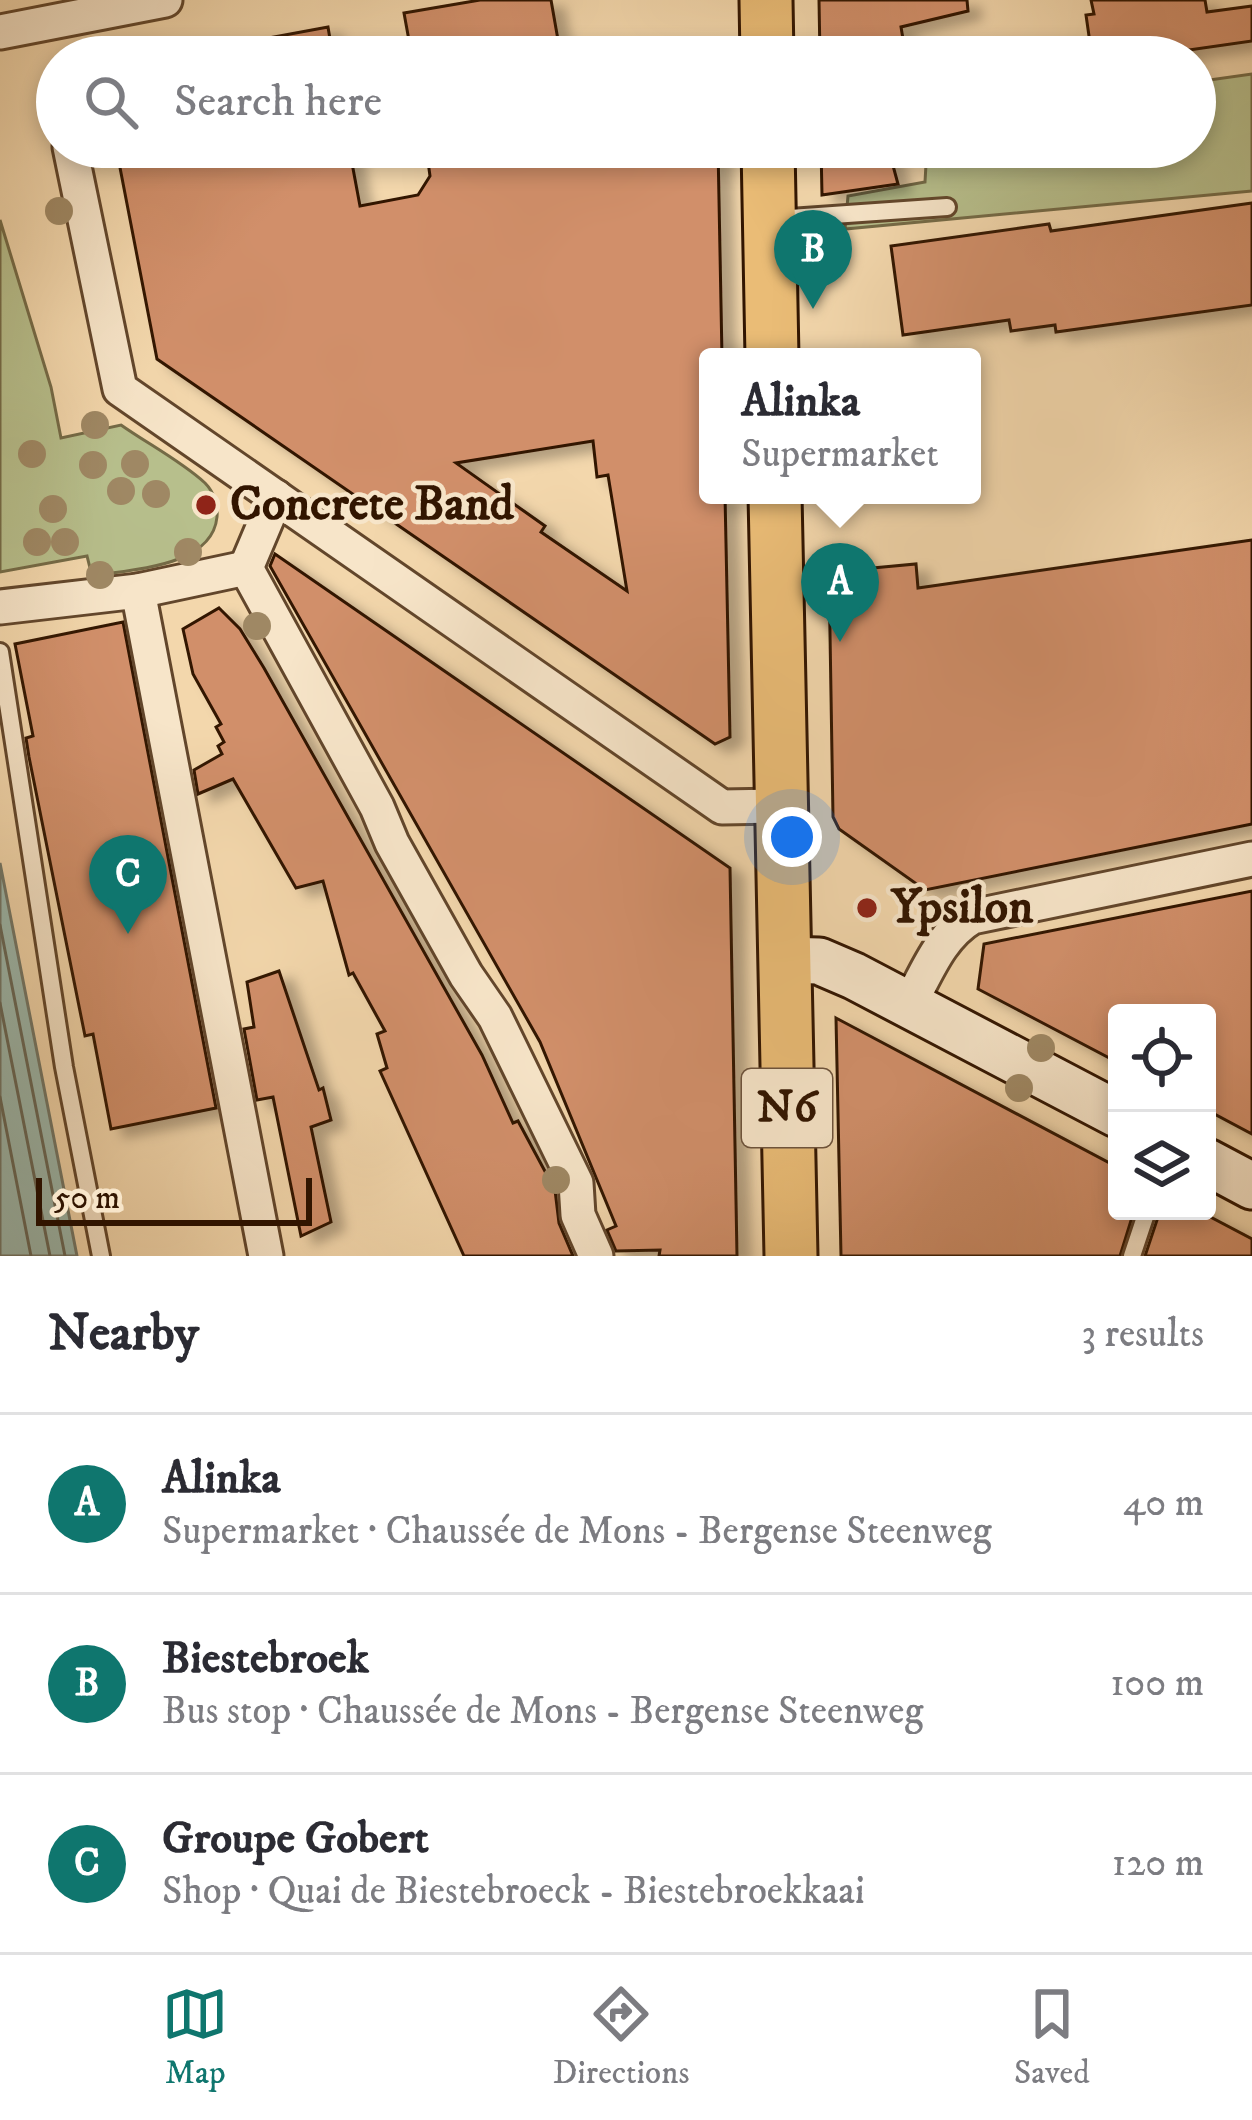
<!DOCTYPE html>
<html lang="en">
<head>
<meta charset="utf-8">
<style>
	body { margin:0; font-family:"IM FELL DW Pica",serif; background:#f2f2f3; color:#2b2b33 }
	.controls { position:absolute; right:36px; bottom:36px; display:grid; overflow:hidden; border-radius:12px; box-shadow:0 6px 18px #0003 }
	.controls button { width:108px; height:108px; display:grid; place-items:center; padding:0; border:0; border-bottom:3px solid #e1e1e2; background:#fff; color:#2b2b33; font:60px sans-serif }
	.scale { position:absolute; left:36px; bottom:30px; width:276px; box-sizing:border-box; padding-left:12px; border:6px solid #321500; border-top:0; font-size:33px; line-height:42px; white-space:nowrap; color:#321500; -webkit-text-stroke:9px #f7e5c9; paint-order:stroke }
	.you { position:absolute; left:792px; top:837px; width:42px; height:42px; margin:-30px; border:9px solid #fff; border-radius:50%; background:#1a73e8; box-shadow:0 0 0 18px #1a73e833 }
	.badge { display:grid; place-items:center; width:78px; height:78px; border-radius:50%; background:#0f766e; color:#fff; font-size:39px; font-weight:700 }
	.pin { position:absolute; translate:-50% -99px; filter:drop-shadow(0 3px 6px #0008) }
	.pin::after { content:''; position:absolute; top:63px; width:42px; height:36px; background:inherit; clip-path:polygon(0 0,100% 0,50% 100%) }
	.popup { position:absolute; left:699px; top:348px; width:282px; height:156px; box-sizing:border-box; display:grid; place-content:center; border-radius:12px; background:#fff; filter:drop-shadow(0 3px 9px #0005); font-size:39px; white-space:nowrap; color:#7c7c81 }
	.popup b { font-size:45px; color:#2b2b33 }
	.popup::after { content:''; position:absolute; left:50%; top:100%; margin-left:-24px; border:24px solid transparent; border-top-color:#fff }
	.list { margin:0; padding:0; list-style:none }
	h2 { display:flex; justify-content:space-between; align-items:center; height:156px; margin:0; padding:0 48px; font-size:51px }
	h2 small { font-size:39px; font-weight:400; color:#7c7c81 }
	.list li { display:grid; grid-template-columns:78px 1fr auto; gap:36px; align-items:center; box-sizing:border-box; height:180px; padding:0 48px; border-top:3px solid #e1e1e2 }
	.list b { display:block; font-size:45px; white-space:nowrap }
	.list p { margin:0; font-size:39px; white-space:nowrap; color:#7c7c81 }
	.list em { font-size:39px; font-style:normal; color:#7c7c81 }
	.icon { flex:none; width:66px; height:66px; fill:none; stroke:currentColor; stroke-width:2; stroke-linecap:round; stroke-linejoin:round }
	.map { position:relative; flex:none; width:1252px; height:1256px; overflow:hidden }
	.search { position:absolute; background:#fff; box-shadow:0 6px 18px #0003; left:36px; right:36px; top:36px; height:132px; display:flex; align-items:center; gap:30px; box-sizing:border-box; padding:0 42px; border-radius:66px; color:#7c7c81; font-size:45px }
	.sheet { height:696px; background:#fff }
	nav { display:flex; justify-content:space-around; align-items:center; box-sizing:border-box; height:168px; border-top:3px solid #e1e1e2; background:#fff; font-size:33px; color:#7c7c81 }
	nav a { display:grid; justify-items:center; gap:6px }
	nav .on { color:#0f766e }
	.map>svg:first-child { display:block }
</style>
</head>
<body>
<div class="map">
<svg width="1252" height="1256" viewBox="0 0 1252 1256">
	<defs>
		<filter id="shadow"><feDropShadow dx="13" dy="8" stdDeviation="6" flood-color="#0004"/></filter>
	</defs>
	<rect width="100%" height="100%" fill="#f3d7ac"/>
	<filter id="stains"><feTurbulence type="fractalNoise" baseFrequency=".00167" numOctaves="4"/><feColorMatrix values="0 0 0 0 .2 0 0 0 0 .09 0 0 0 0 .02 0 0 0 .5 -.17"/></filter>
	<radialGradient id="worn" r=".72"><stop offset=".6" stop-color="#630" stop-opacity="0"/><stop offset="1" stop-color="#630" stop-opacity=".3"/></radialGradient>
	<!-- green -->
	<g fill="#b7bf8c" stroke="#746a46" stroke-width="3">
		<path d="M1252,74V191L845,229L848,196L925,182L927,147H1195V82Z"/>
		<path d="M0,220L51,387L61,438L121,425C148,444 181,461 205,483C214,492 218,505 217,517C212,568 129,569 92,576L87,556L0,572Z"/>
	</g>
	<!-- water -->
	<path fill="#9cb9ae" stroke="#727768" stroke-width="3" d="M0,863L77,1256H0Z"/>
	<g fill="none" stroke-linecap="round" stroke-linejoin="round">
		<!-- shore -->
		<g stroke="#676757" stroke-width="3">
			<path d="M0,925L65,1256"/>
			<path d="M0,1003L50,1256"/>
			<path d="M0,1097L31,1256"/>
		</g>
	</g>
	<!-- building -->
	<g fill="#d18f6a" stroke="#321500" stroke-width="3" fill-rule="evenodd" filter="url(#shadow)">
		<path d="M480,0H551L561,57H412L404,13Z"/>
		<path d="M819,0H967L968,11L901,27L906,57H820Z"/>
		<path d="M1091,0H1205L1207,12L1252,6V41L1140,57H1092L1086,15L1094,14Z"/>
		<path d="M328,27L333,57H249L247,42Z"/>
		<path d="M116,147H349L360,206L418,195L430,176L426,147H718L722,357H708V495H725L730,737L715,744L157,359ZM593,441L597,477L608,475L627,591L541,532L545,526L456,463Z"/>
		<path d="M821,147H888L898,184L822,195Z"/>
		<path d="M1252,203V305L1056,332L1055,325L1011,331L1009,320L903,335L891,246L1049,224L1051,231Z"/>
		<path d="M1252,540V824L925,890L839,829L833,817L829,572L916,564L918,588Z"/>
		<path d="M275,554L730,868L737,1256H659L660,1250L616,1251L607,1230L616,1226L540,1042L270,566Z"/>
		<path d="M219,608L240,629L264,668L482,1055L513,1123L518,1121L555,1190L559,1223L573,1256H464L380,1071L387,1068L377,1034L385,1031L353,973L349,975L323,881L296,888L233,779L198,794L194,770L222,754L218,746L224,742L216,727L221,724L193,674L183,629Z"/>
		<path d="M123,622L216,1108L111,1129L93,1034L85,1036L29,757L26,738L33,736L15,644Z"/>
		<path d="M1252,891V1134L1207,1110V1013H1117V1062L978,989L984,944Z"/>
		<path d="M279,971L319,1090L323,1088L331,1120L311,1127L331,1222L301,1236L273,1097L257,1100L244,1029L254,1027L247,982Z"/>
		<path d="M836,1018L1117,1167V1211H1134L1120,1256H841Z"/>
		<path d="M1160,1211H1199L1252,1239V1256H1145Z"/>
	</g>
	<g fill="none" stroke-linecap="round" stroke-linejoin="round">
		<!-- lane casing -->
		<g stroke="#62462b" stroke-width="22">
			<g id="lane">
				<path d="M776,219L947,207"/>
				<path d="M0,652L64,1067L101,1256"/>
				<path d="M1132,1256L1147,1211"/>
			</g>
		</g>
		<!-- street casing -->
		<g stroke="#62462b" stroke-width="39">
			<g id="street">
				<path d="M0,32L165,0"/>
				<path d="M70,147L120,389L722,807L781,806"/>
				<path d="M246,568L377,807L392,843L466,975L495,1017L576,1183L578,1215L596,1256"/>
				<path d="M246,568L276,497"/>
				<path d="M138,591L266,1256"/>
				<path d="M0,607L138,591L246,568"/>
				<path d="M910,1003C927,972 940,936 972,917L1252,859"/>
			</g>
		</g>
		<!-- secondary casing -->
		<g stroke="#321500" stroke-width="51">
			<g id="secondary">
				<path d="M784,960L819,961L854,976L1117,1114"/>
				<path d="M1207,1162L1252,1186"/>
			</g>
		</g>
		<!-- primary casing -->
		<g stroke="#321500" stroke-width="57">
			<g id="primary">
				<path d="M766,0L767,57"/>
				<path d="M768,147L772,357"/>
				<path d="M775,495L791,1256"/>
			</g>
		</g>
		<!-- lane -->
		<use href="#lane" stroke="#f7e5c9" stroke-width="16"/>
		<!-- street -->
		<use href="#street" stroke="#f7e5c9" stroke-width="33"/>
		<!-- secondary -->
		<use href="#secondary" stroke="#f7e5c9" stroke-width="45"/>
		<!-- primary -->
		<use href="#primary" stroke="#eabc76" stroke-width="51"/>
	</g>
	<!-- trees -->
	<g fill="#9f8864">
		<circle cx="59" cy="211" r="14"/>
		<circle cx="95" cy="425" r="14"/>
		<circle cx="32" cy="454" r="14"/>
		<circle cx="135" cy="464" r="14"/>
		<circle cx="93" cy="465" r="14"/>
		<circle cx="121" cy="491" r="14"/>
		<circle cx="156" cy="494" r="14"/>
		<circle cx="53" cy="509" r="14"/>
		<circle cx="37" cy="542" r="14"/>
		<circle cx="65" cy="542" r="14"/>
		<circle cx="188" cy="552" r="14"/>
		<circle cx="100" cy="575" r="14"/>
		<circle cx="257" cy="626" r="14"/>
		<circle cx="1041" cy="1048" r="14"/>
		<circle cx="1019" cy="1088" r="14"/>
		<circle cx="556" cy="1180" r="14"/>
	</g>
	<!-- markers -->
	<g fill="#8f2418" stroke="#f7e5c9" stroke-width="4.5">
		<circle cx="206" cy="505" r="12"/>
		<circle cx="867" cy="908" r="12"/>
	</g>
	<g text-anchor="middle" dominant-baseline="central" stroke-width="9" stroke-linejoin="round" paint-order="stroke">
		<!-- shield labels -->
		<rect fill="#f7e5c9" stroke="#6d533c" stroke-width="3" x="742" y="1069" width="90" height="78" rx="9"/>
		<g font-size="45" font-weight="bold" fill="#321500">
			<text x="787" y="1108">N6</text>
		</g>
		<!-- poi labels -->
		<g font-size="48" font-weight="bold" fill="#321500" stroke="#f7e5c9" text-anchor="start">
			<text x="230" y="505">Concrete Band</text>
			<text x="891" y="908">Ypsilon</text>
		</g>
	</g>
	<rect width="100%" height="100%" filter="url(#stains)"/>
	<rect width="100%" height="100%" fill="url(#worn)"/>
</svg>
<div class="controls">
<button><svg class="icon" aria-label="locate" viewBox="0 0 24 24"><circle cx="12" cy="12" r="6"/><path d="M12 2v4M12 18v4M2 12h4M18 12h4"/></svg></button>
<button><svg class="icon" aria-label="layers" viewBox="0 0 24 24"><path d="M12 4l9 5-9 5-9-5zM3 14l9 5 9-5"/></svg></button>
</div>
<div class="scale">50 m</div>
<div class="you"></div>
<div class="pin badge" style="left:840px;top:642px">A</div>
<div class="popup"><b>Alinka</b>Supermarket</div>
<div class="pin badge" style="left:813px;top:309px">B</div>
<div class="pin badge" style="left:128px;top:934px">C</div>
<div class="search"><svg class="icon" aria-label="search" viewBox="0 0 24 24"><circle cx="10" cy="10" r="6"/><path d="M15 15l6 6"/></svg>Search here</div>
</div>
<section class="sheet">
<h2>Nearby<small>3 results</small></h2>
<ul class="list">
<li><span class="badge">A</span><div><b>Alinka</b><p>Supermarket · Chaussée de Mons - Bergense Steenweg</p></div><em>40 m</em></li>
<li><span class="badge">B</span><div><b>Biestebroek</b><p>Bus stop · Chaussée de Mons - Bergense Steenweg</p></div><em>100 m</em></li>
<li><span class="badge">C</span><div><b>Groupe Gobert</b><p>Shop · Quai de Biestebroeck - Biestebroekkaai</p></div><em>120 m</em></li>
</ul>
</section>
<nav>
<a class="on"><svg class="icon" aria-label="map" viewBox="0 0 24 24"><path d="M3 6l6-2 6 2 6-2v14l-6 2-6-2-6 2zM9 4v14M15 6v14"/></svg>Map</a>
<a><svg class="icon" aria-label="directions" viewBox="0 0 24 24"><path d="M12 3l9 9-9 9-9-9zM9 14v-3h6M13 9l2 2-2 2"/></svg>Directions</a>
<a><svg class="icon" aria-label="saved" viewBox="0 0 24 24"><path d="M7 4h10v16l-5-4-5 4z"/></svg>Saved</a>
</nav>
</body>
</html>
